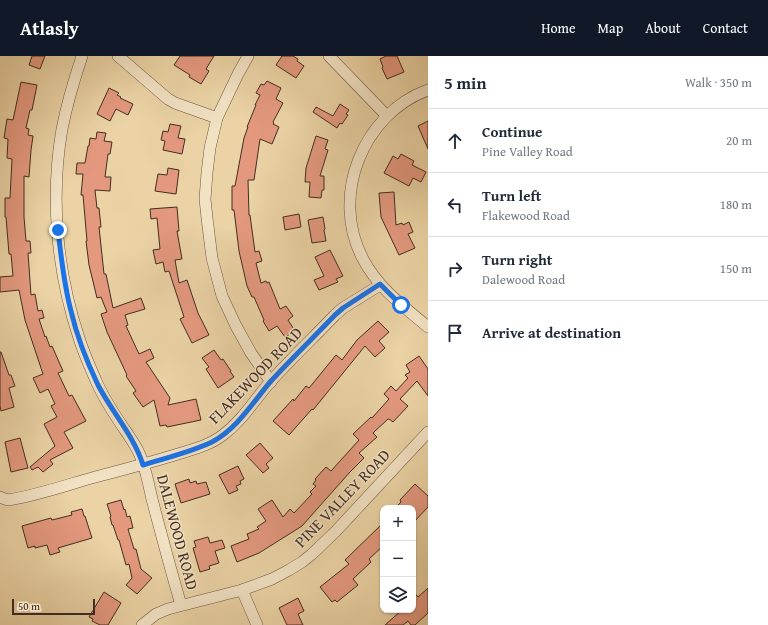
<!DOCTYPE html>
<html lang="en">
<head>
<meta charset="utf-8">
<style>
	body { margin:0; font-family:"Gentium Book Plus",serif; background:#f2f2f3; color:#1f2937 }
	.controls { position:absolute; right:12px; bottom:12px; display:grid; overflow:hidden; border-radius:8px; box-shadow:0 1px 3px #0004 }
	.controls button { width:36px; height:36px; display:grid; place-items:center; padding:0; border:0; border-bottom:1px solid #e0e1e3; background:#fff; color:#1f2937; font:20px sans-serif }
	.scale { position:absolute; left:12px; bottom:10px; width:83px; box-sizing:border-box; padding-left:4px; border:2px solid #432d22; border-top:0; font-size:11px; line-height:14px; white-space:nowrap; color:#432d22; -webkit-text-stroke:3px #f2e2c4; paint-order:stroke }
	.stop { position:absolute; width:12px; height:12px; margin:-9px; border:3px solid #1a73e8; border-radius:50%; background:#fff }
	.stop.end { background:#1a73e8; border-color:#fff; box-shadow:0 1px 4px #0008 }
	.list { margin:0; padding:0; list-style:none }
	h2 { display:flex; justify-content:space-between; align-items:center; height:52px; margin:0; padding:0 16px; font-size:17px }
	h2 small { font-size:13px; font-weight:400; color:#747a83 }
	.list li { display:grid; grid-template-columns:26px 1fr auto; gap:12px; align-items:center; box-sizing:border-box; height:64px; padding:0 16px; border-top:1px solid #e0e1e3 }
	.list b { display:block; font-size:15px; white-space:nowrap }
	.list p { margin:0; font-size:13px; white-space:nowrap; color:#747a83 }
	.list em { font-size:13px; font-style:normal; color:#747a83 }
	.icon { flex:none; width:22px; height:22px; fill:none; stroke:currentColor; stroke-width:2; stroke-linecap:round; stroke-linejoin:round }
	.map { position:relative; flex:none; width:428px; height:569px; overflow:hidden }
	header { display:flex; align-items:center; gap:24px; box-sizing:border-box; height:56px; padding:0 20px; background:#111827; color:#fff }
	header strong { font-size:19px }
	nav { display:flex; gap:22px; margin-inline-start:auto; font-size:14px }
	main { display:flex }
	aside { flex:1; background:#fff }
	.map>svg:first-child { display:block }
</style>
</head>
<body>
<header>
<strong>Atlasly</strong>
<nav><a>Home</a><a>Map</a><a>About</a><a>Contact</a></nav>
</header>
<main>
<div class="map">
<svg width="428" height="569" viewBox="0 0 428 569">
	<rect width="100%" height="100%" fill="#ebd3a5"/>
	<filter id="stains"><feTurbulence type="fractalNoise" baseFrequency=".005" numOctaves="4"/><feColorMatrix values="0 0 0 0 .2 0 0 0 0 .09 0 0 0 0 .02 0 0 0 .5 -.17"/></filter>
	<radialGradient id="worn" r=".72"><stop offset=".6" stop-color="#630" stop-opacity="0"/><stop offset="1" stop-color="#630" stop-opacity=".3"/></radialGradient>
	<!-- building -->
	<g fill="#e4997f" stroke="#432d22">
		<path d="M32,0H45L40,13L29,9Z"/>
		<path d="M180,0H214L206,13L209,15L201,28L189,21L190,19L174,9Z"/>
		<path d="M282,0H293L298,3L297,5L304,10L296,22L276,9Z"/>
		<path d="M386,0H397L404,16L387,23L382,12L383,11L380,3Z"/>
		<path d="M267,25L281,32L276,43L283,47L273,66L274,67L273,68L279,71L272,88L260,83L254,124H248L249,159H250L255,196L259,195L262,205L256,207L261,227L266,225L267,227L269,226L280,253L286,250L293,260L288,264L295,275L285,281L277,270L269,275L263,265L264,264L254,241H252L247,230L239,195L234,154H232V130H235L244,82L248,71H247L256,49H255L260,39L256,37L261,28L264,29Z"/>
		<path d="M21,26L37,29L32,54H30L26,72L29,73L28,79L33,80L31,94L29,121L24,120V161L26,185H30L31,197H28L31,239L35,238L38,255L42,254L44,262L39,263L45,281L46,280L50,291L52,290L63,315L58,317L69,340L72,339L86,365L64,376L73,392L50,404L53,408L43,416L38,411L32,414L30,411L55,390L44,368L57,361L51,350L55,348L48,333L40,337L33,322L43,318L25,264L19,234L0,236V221L13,220L11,198H9L6,161H5V142H10L12,103L7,102L8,83L4,82L7,63L13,64Z"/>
		<path d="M109,32L119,37L117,39L121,41L120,42L133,48L128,59L116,53L110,65L97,58Z"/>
		<path d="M340,48L349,54L346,58L348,59L342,68L340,67L337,72L313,56L316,51L333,60Z"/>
		<path d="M428,65V93L418,70Z"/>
		<path d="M170,68L181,70L178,82L185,83L182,98L163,94L165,85L161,84L163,75L168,76Z"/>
		<path d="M97,76L106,77L104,85L112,86L110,98H108L105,121H111L110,135L95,134L97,152H99L101,171H99L104,218H106L113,252L141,242L145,253L125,259L128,269L126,270L139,298L150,293L154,302L146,306L170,342L168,349L196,343L201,364L167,371L166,369L160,370L154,344L143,351L133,337L136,335L126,320L127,319L107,276L101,258L107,256L101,241L97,242L89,209L86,185H87L83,139H81L83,118H76L77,107H85L88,90H89L90,82L96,83Z"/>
		<path d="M316,80L328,84L325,93L328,94L320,120H324V134H322L321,142L309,141L310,126H305L306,112Z"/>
		<path d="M401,98L414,105L412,109L426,116L421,126L413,122L409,130L384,117L393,100L398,103Z"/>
		<path d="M168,112L179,114L176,138L155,135L158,118L167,119Z"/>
		<path d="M394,136L396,169L402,167L403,169L409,166L413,176L408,178L415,192L399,199L381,161L379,137Z"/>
		<path d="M177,151L179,175H177L182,203L175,204L179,227L187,224L198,257L209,279L192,287L180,263L184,261L169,215L165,216L163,206L156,208L153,194L160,193L157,162L151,163L150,153Z"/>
		<path d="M299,158L301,171L285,174L283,161Z"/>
		<path d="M323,161L325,173L324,174L326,185L312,187L308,164Z"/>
		<path d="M330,194L343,220L336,223L338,226L319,234L314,224L324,220L315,201Z"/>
		<path d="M378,265L389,276L379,285L385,292L375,301L365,290L313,354L312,353L289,379L273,365L293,343L294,345L306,330L309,332L336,299L342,304L357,284Z"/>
		<path d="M214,294L221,304L223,303L231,315H230L234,321L218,332L206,313L209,311L202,302Z"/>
		<path d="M0,296H1L9,319H11L15,330L9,332L14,351L1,355L0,350Z"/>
		<path d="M419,300L428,313V340L417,325L400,343L408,350L393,366L389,363H388L373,377L377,381L359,397L364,402L350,416L302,470L259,497L237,506L231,490L249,483L247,478L259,473L257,471L266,465L258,453L272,444L283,461L290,453L294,457L312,438L310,436L316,430L313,428L316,424L315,423L326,411L331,415L359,384L353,378L371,361L372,362L389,343L384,338L391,330L396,335L408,322L405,319L410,316L406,309Z"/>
		<path d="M20,382L28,412L11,416L5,386Z"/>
		<path d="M260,387L273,402L266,408L269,412L263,417L246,399Z"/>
		<path d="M238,410L244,423L240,425L241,428L236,430L238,434L229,438L219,419Z"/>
		<path d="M189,423L190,427L196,425L197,428L206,426L210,438L181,447L175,428Z"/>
		<path d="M415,428L428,440V451L413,467V452H395L401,446L400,444Z"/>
		<path d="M121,444L124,454L125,453L127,461L130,460L133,472L128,473L134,493H136L141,513L152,522L137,538L126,529L132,522L129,508L126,509L119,484H118L113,469H112L110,461L111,460L107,448Z"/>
		<path d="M82,453L84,460H85L92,482L58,492L60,496L50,499L47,489L35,492V490L28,492L22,470L51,462L52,464L72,459L71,456Z"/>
		<path d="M383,467V490L369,503L371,506L353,523L358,529L337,546L335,544L332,546L320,531L349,508L345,504Z"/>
		<path d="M208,481L210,487L222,484L225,492L215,495L219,507L209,510L210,513L200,516L193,492L196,491L194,485Z"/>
		<path d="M428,532V557L415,569H411L408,565L403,569H385L402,554H413V535L418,541Z"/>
		<path d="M104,536L121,547L108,569H100L92,565L93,563L89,561Z"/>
		<path d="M298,542L304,555L298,558L303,569H287L279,552Z"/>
	</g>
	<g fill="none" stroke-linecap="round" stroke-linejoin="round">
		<!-- street casing -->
		<g stroke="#6d5643" stroke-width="12">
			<g id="street">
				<path d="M82,0C74,24 67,48 62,73C50,142 57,216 79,282C84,298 91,313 97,327C105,345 116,361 127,377C131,383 136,390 139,397C146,411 149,432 153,447C162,481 171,515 181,549"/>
				<path d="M118,0L168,43L175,47L217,62"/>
				<path d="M248,0L238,18L217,62L210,92L207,117L205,143L207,162L212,202L222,240L236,270L251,297L271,326"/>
				<path d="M329,0L387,60"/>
				<path d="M428,34C362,58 330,141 363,203C378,232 404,251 428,271"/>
				<path d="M0,441L5,443L8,444C39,439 69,428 99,420C126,413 152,406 178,398C194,393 210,389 223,379C243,364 255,343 271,325C292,302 314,281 335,259L343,252L380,229"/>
				<path d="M242,534L257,569"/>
				<path d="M142,569L156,558L168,553L242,534L272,523L289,514L302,506L311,499L336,475L428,376"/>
			</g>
		</g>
		<!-- street -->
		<use href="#street" stroke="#f2e2c4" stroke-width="11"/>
	</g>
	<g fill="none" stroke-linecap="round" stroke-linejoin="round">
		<!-- route -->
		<path stroke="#1a73e8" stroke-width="5" d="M58,174C61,201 64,229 71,255C77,281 87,306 98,329C112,356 134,380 143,409C166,402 191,396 212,386C238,372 253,346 271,325C292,302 314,281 335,259L343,252L380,228L401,249"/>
	</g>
	<g text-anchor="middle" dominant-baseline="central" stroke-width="3" stroke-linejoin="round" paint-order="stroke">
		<!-- street labels -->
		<g font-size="16" fill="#432d22" stroke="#f2e2c4">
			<text transform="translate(255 319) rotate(-46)">FLAKEWOOD ROAD</text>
			<text transform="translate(342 442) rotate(-46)">PINE VALLEY ROAD</text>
			<text transform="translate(178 476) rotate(75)">DALEWOOD ROAD</text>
		</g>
	</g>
	<rect width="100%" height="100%" filter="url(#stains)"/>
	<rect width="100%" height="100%" fill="url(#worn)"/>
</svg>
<div class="controls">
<button>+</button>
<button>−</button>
<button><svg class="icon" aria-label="layers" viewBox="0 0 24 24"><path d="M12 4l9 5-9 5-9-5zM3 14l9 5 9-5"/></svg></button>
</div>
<div class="scale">50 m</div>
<div class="stop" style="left:401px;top:249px"></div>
<div class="stop end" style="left:58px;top:174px"></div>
</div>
<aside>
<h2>5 min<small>Walk · 350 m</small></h2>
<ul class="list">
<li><svg class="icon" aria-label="ahead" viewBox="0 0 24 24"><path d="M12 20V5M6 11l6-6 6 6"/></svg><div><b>Continue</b><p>Pine Valley Road</p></div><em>20 m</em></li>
<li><svg class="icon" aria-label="left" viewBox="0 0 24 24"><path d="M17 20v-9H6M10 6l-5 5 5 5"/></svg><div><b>Turn left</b><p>Flakewood Road</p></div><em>180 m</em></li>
<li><svg class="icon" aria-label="right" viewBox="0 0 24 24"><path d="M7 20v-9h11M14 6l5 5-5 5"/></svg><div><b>Turn right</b><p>Dalewood Road</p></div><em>150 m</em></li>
<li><svg class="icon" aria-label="arrive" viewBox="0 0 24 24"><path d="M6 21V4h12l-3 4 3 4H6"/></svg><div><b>Arrive at destination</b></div></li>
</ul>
</aside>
</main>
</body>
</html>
